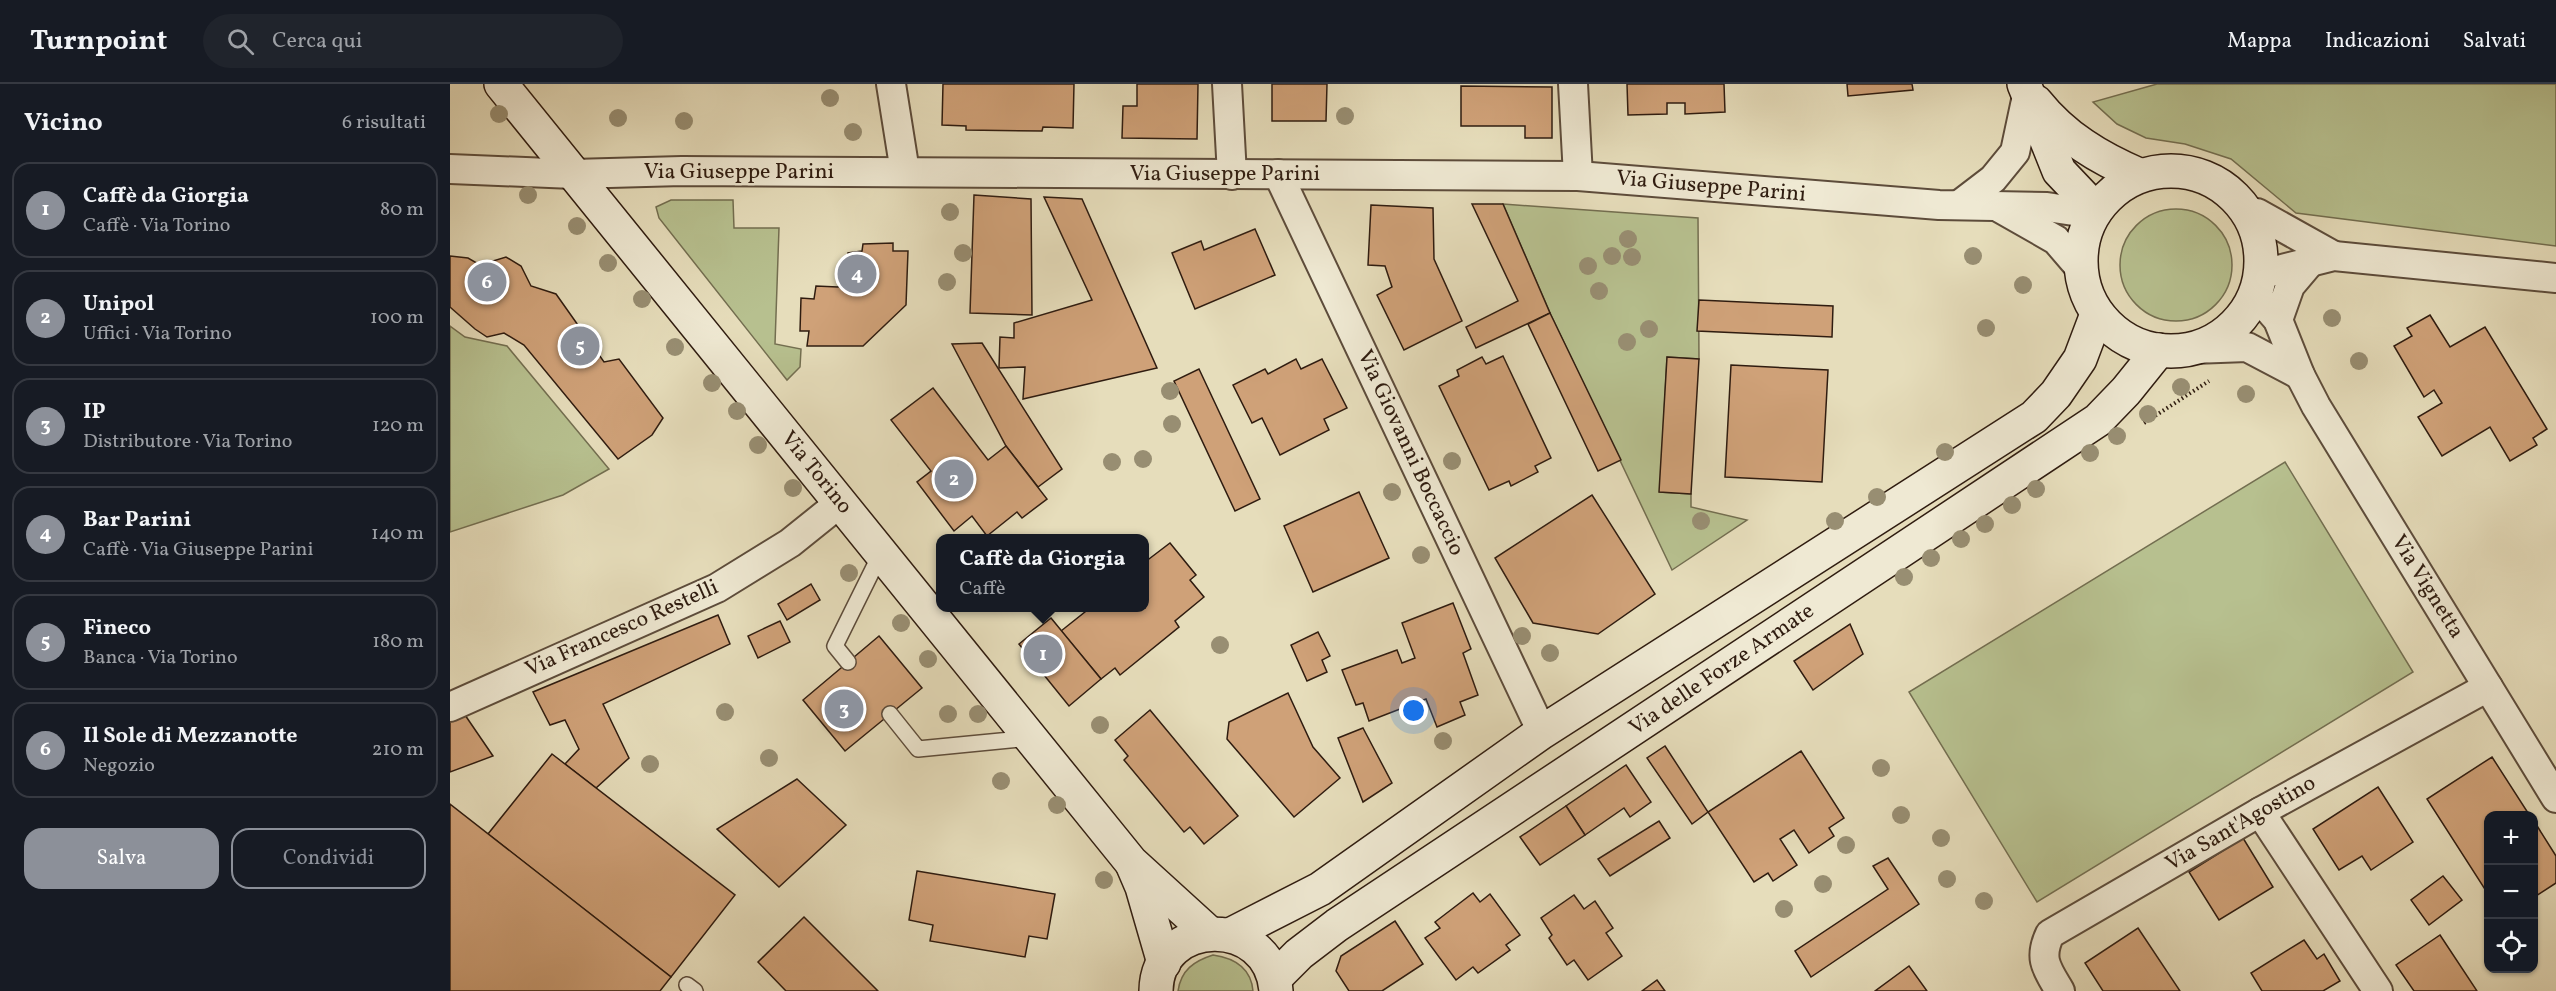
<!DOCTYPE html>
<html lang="it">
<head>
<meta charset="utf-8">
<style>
	body { margin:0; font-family:Vollkorn,serif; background:#20242c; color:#f1f3f6 }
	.controls { position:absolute; right:18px; bottom:18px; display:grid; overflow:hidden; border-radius:12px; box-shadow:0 2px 4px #0004 }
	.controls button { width:54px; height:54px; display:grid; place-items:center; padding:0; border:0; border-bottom:2px solid #363941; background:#171b24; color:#f1f3f6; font:30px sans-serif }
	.you { position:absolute; left:964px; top:627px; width:21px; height:21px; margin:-15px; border:4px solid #fff; border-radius:50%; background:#1a73e8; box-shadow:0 0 0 9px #1a73e833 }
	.badge { display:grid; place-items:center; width:39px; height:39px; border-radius:50%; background:#8c9099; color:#fff; font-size:20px; font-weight:700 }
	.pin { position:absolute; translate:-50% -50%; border:3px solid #fff; box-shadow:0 2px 6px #0006 }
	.popup { position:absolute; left:486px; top:450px; width:213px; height:78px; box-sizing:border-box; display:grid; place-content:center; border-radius:12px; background:#171b24; filter:drop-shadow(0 2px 4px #0005); font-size:20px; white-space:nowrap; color:#9ea1a6 }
	.popup b { font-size:22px; color:#f1f3f6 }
	.popup::after { content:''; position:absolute; left:50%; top:100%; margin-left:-12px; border:12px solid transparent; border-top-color:#171b24 }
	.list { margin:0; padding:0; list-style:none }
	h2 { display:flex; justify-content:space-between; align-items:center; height:78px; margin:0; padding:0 24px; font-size:26px }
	h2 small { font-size:20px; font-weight:400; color:#9ea1a6 }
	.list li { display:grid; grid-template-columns:39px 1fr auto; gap:18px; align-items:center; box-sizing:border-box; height:96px; margin:0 12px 12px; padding:0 12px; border:2px solid #363941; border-radius:18px }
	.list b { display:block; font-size:22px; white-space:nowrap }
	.list p { margin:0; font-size:20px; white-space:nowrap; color:#9ea1a6 }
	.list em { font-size:20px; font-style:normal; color:#9ea1a6 }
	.actions { display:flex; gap:12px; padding:18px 24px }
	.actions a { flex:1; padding:14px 0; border:2px solid #8c9099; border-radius:18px; text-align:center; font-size:21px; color:#8c9099 }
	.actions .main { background:#8c9099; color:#fff }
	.icon { flex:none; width:33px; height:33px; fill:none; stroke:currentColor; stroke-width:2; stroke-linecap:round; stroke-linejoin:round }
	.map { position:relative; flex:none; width:2106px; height:907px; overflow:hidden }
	header { display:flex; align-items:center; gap:36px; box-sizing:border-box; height:84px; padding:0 30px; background:#171b24; border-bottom:2px solid #363941 }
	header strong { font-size:28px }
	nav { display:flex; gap:33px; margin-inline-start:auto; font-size:21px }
	.search { width:420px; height:54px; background:#20242c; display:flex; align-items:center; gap:15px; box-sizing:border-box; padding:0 21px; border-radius:33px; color:#9ea1a6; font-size:22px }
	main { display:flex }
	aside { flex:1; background:#171b24 }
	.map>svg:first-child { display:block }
</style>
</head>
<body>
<header>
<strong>Turnpoint</strong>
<div class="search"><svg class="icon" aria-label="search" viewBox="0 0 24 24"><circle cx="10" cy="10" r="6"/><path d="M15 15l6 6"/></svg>Cerca qui</div>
<nav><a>Mappa</a><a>Indicazioni</a><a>Salvati</a></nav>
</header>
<main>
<aside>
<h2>Vicino<small>6 risultati</small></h2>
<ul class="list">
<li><span class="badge">1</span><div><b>Caffè da Giorgia</b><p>Caffè · Via Torino</p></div><em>80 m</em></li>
<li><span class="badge">2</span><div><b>Unipol</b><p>Uffici · Via Torino</p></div><em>100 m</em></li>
<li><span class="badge">3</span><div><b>IP</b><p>Distributore · Via Torino</p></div><em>120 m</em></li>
<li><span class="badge">4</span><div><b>Bar Parini</b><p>Caffè · Via Giuseppe Parini</p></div><em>140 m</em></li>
<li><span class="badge">5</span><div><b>Fineco</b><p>Banca · Via Torino</p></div><em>180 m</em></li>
<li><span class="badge">6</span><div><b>Il Sole di Mezzanotte</b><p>Negozio</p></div><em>210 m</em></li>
</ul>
<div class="actions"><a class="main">Salva</a><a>Condividi</a></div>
</aside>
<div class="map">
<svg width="2106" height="907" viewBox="0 0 2106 907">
	<rect width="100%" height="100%" fill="#e6ddbb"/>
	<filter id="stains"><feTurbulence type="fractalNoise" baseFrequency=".00333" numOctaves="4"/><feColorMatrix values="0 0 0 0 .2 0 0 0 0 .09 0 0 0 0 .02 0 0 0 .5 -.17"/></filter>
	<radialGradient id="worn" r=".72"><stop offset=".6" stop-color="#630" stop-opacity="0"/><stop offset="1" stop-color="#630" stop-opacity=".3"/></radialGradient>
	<!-- green -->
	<g fill="#b7c08f" stroke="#736e50" stroke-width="1.5">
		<path d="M1707,0H2106V162L1846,129L1781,75L1735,60L1696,54L1667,40L1643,18Z"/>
		<path d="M221,116H283L284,144H329L325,260L351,265L350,283L337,296L209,134L206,123Z"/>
		<path d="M1053,120L1248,134L1249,275L1217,273L1210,408L1241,410V423L1297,436L1222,486L1100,229Z"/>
		<circle cx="1726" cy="181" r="56"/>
		<path d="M0,242L15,253L57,262L159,385L113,411L0,448Z"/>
		<path d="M1835,378L1963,588L1587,818L1459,608Z"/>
		<path d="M763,871C784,874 801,884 803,907H728C731,886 744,877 763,871Z"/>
	</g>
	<!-- building -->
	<g fill="#cfa178" stroke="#2f1c10" stroke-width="1.5">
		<path d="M493,0H624L623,44L593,43L592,47L516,46V42L492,41Z"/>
		<path d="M687,0H748L747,55L672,54L673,22H687Z"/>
		<path d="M822,0H877L876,37H822Z"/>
		<path d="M1177,0H1274L1275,28L1235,30V19H1217V30L1178,31Z"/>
		<path d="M1397,0H1462L1463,6L1398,12Z"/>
		<path d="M1011,2L1102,3V54H1075V42H1011Z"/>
		<path d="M524,111L581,115L582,231L520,229Z"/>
		<path d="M594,113L632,115L707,284L573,315L575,283L549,284L550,253L564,254V239L642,216Z"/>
		<path d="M1022,120H1053L1100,229L1026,264L1016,243L1068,217Z"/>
		<path d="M921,121L983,124L984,175L1012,237L954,266L927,211L942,203L935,182L918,181Z"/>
		<path d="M805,145L825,191L745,225L722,169L751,157L754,166Z"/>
		<path d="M443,159V167H458L456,221L413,262H357L359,247H350L351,214L364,215L366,202L388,203L399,192L398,169L412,167L413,160Z"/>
		<path d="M0,172L18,174L30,181L56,173L71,182L81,202L106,210L154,278L169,275L213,334L202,351L168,375L74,261L54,249L37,253L25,245L0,223Z"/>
		<path d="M1249,216L1383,222L1382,253L1247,247Z"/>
		<path d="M1100,229L1171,376L1148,387L1078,240Z"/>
		<path d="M1980,231L2000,263L2035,243L2097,345L2083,354L2087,361L2060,377L2040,343L1992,372L1968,333L1992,319L1984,306L1974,313L1944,262L1962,252L1957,244Z"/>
		<path d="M532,259L612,385L588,403L556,362L502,260Z"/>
		<path d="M1053,272L1101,374L1085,382L1088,388L1061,402L1059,397L1039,406L989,302L1009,292L1007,286L1032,273L1036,280Z"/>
		<path d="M1217,273L1249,275L1241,410L1209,408Z"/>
		<path d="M846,275L851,285L872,275L897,324L874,335L879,346L830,371L812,334L802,339L783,301L815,285L818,290Z"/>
		<path d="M1281,281L1378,286L1372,398L1275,393Z"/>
		<path d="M749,285L810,415L785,427L724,297Z"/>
		<path d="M483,304L538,376L556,362L597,415L572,434L567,428L537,452L522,432L504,447L467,398L481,387L441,336Z"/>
		<path d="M909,408L939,474L863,508L834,442Z"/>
		<path d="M1142,411L1205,510L1148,550L1083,539L1045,474Z"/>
		<path d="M720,459L746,491L740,496L754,513L725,537L729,543L670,591L665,584L651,595L611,547L640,524H695V478Z"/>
		<path d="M361,500L370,516L337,536L328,520Z"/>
		<path d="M1003,519L1021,565L1013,569L1028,611L1010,618L1015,631L987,643L976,615L919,637L913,619L906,621L892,586L947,566L952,579L965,574L952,539Z"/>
		<path d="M268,531L280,560L153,620L179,674L146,704L115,680L129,665L115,636L100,641L83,608Z"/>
		<path d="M601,534L651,595L619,622L569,560Z"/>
		<path d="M330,537L340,558L308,574L298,552Z"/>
		<path d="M1400,540L1413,570L1363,606L1344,577Z"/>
		<path d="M868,548L880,572L872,576L877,588L857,597L841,561Z"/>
		<path d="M429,552L472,604L395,667L353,616Z"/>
		<path d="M838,609L863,663L890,694L844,733L777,655L779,638Z"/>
		<path d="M700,626L788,732L754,760L740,743L734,748L674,676L678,672L665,656Z"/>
		<path d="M15,631L43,672L0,688V637Z"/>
		<path d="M913,644L942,699L913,718L888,654Z"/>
		<path d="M1215,662L1258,728L1242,740L1197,674Z"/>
		<path d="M1351,667L1394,734L1379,744L1384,752L1359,769L1344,746L1330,755L1347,781L1323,797L1318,789L1304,798L1258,728Z"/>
		<path d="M102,670L285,811L221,893L38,750Z"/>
		<path d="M2042,673L2080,732H2038V810L1977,715Z"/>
		<path d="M1176,681L1201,718L1180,733L1174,724L1135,751L1116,722Z"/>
		<path d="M347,695L396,741L329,803L267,745Z"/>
		<path d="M1928,703L1963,758L1921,786L1912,772L1889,786L1863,745Z"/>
		<path d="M0,720L221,893L210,907H0Z"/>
		<path d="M1116,722L1135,751L1090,781L1070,753Z"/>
		<path d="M1209,737L1220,754L1160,792L1148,775Z"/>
		<path d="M2084,737L2106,772V799L2086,812L2084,808Z"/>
		<path d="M1793,754L1823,803L1769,836L1739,788Z"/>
		<path d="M1438,774L1469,820L1361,893L1345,867L1438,805L1423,782Z"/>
		<path d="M467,787L605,810L597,855L579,852L575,873L480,857L483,841L459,836Z"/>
		<path d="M1993,792L2012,816L1979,841L1961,816Z"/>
		<path d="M1023,809L1030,818L1040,810L1070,851L1056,861L1060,866L1028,889L1023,883L1006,896L975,854L990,844L985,838Z"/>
		<path d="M1124,811L1134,825L1145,817L1163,844L1156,849L1172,872L1138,896L1124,876L1117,881L1099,854L1102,851L1091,834Z"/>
		<path d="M354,833L428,907H336L308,878Z"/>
		<path d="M945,837L973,880L932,907H899L886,887L891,872Z"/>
		<path d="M1688,844L1730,907H1653L1635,879Z"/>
		<path d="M1990,851L2027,907H1964L1946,881Z"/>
		<path d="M1854,856L1867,875L1874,870L1890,897L1873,907H1812L1801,889Z"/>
		<path d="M1459,882L1477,907H1425Z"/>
		<path d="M1207,896L1215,907H1192Z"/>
	</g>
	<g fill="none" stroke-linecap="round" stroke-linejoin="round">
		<!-- lane casing -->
		<g stroke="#5d4c3b" stroke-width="18">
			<g id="lane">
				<path d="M398,578L385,562L431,469"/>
				<path d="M440,630L468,665L580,654"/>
				<path d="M237,901L245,907"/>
			</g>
		</g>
		<!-- street casing -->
		<g stroke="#5d4c3b" stroke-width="32">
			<g id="street">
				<path d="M441,0L455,88"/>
				<path d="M777,0L782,91"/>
				<path d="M1123,0L1128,92"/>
				<path d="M0,85L123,90L232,87L1128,92L1489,121L1597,123L1643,130"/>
				<path d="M828,90L1092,648"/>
				<path d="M1509,121L1543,95L1565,68L1578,7"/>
				<path d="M1550,124L1606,156L1630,184"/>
				<path d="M1800,129H1807L1884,172"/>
				<path d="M1812,190L1884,172L2106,194"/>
				<path d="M1806,211L1828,236L1850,291L1866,322L2106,714"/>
				<path d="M1828,236L1840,202L1862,176"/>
				<path d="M1743,265L1797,263L1850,291"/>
				<path d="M0,623L267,504L340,459L391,418"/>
				<path d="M1810,728L1928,907"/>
				<path d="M1610,907C1597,885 1588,875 1600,850L1810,728L2038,603"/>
			</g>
		</g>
		<!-- secondary casing -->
		<g stroke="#2f1c10" stroke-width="36">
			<g id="secondary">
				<path d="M51,0L681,778L759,849"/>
				<path d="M1574,0L1609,87L1646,126"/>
				<path d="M1586,18C1614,53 1649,74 1689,91"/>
				<circle cx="1721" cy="177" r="90"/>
				<path d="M683,782L692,803L714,879"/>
				<path d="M780,851L870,805L1092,648L1584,333L1606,310L1630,275L1647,230"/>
				<path d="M825,894L849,870L887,841L1648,336L1676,307L1709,266"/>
				<path d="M706,907C707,833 820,830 826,907"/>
			</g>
		</g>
		<!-- path -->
		<path stroke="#2f1c10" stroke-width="4" stroke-dasharray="1.5 3" stroke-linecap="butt" d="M1694,339L1759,297"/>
		<!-- lane -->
		<use href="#lane" stroke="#efe9d3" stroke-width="15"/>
		<!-- street -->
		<use href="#street" stroke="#efe9d3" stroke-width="28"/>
		<!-- secondary -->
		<use href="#secondary" stroke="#efe9d3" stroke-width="33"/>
	</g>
	<!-- trees -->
	<g fill="#988e72">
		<circle cx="380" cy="14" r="9"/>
		<circle cx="49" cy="30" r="9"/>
		<circle cx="895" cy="32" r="9"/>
		<circle cx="168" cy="34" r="9"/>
		<circle cx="234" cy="37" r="9"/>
		<circle cx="403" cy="48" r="9"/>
		<circle cx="78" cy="111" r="9"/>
		<circle cx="500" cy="128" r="9"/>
		<circle cx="127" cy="142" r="9"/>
		<circle cx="1178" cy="155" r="9"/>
		<circle cx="513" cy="169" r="9"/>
		<circle cx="1162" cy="172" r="9"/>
		<circle cx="1523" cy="172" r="9"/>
		<circle cx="1182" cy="173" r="9"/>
		<circle cx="158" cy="179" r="9"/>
		<circle cx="1138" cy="182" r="9"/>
		<circle cx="497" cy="198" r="9"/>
		<circle cx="1573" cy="201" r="9"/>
		<circle cx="1149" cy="207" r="9"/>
		<circle cx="192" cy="215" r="9"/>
		<circle cx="1882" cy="234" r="9"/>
		<circle cx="1536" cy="244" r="9"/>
		<circle cx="1199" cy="245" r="9"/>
		<circle cx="1177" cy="258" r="9"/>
		<circle cx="225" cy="263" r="9"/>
		<circle cx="1909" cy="277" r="9"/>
		<circle cx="262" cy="299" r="9"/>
		<circle cx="1731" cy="303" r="9"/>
		<circle cx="720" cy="307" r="9"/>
		<circle cx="1796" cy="310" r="9"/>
		<circle cx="287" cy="327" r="9"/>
		<circle cx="1698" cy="330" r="9"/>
		<circle cx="722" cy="340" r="9"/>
		<circle cx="1667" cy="352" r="9"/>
		<circle cx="308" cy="361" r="9"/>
		<circle cx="1495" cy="368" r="9"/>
		<circle cx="1640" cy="369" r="9"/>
		<circle cx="693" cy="375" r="9"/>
		<circle cx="1002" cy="377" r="9"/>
		<circle cx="662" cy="378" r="9"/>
		<circle cx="343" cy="404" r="9"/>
		<circle cx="1586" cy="405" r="9"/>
		<circle cx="942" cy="408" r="9"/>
		<circle cx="1427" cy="413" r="9"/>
		<circle cx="1562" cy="421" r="9"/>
		<circle cx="1251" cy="437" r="9"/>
		<circle cx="1385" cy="437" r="9"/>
		<circle cx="1535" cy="440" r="9"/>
		<circle cx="1511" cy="455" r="9"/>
		<circle cx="971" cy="471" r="9"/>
		<circle cx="1481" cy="474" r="9"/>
		<circle cx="399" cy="489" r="9"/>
		<circle cx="1454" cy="493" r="9"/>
		<circle cx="451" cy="539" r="9"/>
		<circle cx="1072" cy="552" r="9"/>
		<circle cx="770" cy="561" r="9"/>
		<circle cx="1100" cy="569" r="9"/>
		<circle cx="478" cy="575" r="9"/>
		<circle cx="275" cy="628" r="9"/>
		<circle cx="498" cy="630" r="9"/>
		<circle cx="528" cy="630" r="9"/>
		<circle cx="650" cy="641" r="9"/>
		<circle cx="993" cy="657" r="9"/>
		<circle cx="319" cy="674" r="9"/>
		<circle cx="200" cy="680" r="9"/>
		<circle cx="1431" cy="684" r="9"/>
		<circle cx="551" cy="697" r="9"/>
		<circle cx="607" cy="721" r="9"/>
		<circle cx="1451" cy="731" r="9"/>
		<circle cx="1491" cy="754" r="9"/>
		<circle cx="1396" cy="761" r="9"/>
		<circle cx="1497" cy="795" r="9"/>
		<circle cx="654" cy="796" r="9"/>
		<circle cx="1373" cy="800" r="9"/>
		<circle cx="1534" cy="817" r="9"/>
		<circle cx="1334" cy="825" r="9"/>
	</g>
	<g text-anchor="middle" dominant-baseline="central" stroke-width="4.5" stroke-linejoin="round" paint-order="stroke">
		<!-- street labels -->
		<g font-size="22" fill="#2f1c10" stroke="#efe9d3">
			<text x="289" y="88">Via Giuseppe Parini</text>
			<text x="775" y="90">Via Giuseppe Parini</text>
			<text transform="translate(1261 103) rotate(5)">Via Giuseppe Parini</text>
			<text transform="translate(960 369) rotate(65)">Via Giovanni Boccaccio</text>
			<text transform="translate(366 389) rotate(51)">Via Torino</text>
			<text transform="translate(1977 503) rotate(58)">Via Vignetta</text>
			<text transform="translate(172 545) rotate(-24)">Via Francesco Restelli</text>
			<text transform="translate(1272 586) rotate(-34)">Via delle Forze Armate</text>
			<text transform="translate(1791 740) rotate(-30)">Via Sant'Agostino</text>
		</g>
	</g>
	<rect width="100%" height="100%" filter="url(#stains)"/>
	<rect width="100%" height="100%" fill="url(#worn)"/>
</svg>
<div class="controls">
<button>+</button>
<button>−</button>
<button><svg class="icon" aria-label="locate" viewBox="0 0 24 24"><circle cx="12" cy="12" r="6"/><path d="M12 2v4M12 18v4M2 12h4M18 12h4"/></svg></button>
</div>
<div class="you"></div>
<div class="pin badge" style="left:593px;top:570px">1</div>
<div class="popup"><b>Caffè da Giorgia</b>Caffè</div>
<div class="pin badge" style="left:504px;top:395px">2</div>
<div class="pin badge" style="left:394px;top:625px">3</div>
<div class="pin badge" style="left:407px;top:190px">4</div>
<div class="pin badge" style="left:130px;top:262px">5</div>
<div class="pin badge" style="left:37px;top:198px">6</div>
</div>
</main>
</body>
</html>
